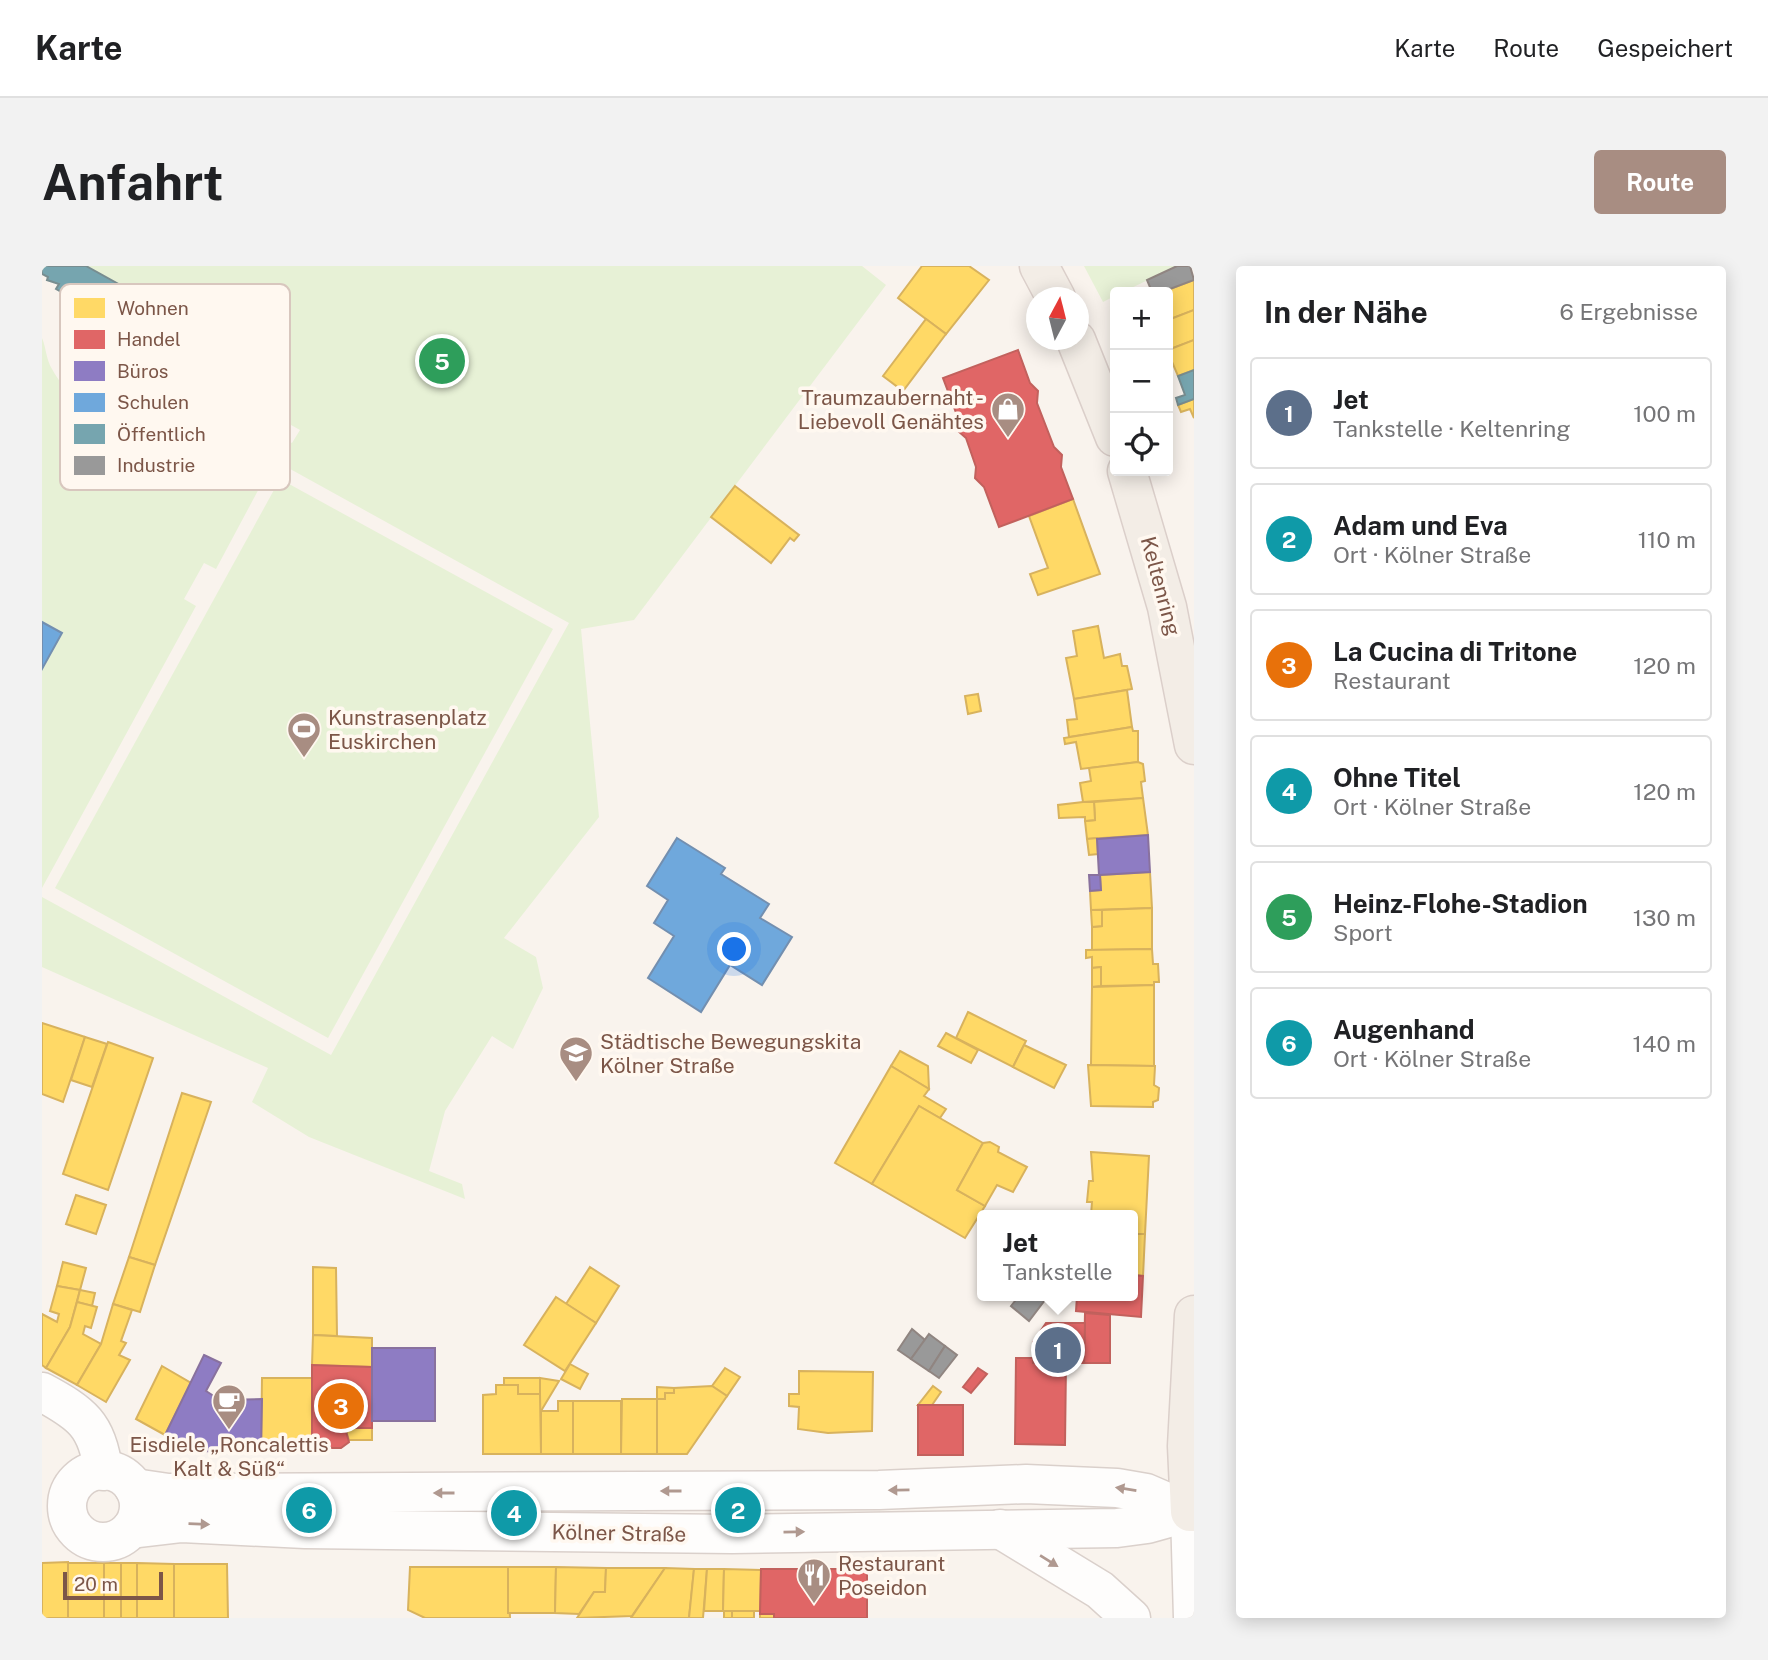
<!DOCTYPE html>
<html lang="de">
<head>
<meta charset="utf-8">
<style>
	body { margin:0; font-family:"Public Sans",sans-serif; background:#f2f2f2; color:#202124 }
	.controls { position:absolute; right:21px; top:21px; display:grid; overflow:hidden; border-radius:7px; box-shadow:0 4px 18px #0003 }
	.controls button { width:63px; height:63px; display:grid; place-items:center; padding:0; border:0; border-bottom:2px solid #e0e0e0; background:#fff; color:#202124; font:35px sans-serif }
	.compass { position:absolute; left:984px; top:21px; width:63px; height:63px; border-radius:50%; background:#fff; box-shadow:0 4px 18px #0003; rotate:7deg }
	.scale { position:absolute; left:21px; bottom:18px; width:100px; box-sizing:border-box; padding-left:7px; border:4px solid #7c5648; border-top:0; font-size:19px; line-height:24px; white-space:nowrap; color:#7c5648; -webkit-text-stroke:5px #fff8f0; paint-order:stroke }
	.you { position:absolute; left:693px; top:684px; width:24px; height:24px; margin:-18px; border:5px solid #fff; border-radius:50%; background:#1a73e8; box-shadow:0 0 0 10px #1a73e833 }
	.badge { display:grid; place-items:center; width:46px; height:46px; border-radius:50%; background:#a88d82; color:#fff; font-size:23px; font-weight:700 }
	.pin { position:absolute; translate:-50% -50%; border:4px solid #fff; box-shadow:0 2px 7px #0006 }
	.popup { position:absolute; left:935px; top:944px; width:161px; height:91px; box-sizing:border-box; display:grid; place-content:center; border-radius:7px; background:#fff; filter:drop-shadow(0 2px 5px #0005); font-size:23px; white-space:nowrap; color:#757577 }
	.popup b { font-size:26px; color:#202124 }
	.popup::after { content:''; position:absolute; left:50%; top:100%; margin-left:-14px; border:14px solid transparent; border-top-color:#fff }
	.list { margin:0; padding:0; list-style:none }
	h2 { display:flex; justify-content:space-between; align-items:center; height:91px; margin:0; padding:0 28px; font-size:30px }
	h2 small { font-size:23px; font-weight:400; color:#757577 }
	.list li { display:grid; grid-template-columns:46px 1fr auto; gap:21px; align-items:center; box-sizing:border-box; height:112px; margin:0 14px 14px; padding:0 14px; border:2px solid #e0e0e0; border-radius:7px }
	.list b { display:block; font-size:26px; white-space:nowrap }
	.list p { margin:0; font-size:23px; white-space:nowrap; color:#757577 }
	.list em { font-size:23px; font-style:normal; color:#757577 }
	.icon { flex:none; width:38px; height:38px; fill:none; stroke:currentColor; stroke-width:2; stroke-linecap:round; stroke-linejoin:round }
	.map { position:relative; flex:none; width:1152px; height:1352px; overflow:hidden; border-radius:7px }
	header { display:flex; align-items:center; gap:42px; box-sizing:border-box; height:98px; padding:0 35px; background:#fff; border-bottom:2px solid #e0e0e0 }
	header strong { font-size:33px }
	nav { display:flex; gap:38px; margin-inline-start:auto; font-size:24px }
	.intro { display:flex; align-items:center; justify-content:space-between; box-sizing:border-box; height:168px; padding:0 42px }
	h1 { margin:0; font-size:49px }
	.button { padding:18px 32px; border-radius:7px; background:#a88d82; color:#fff; font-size:24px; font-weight:700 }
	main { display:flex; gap:42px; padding:0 42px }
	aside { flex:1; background:#fff; border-radius:7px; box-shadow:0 4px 18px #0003 }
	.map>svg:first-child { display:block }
</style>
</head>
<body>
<header>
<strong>Karte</strong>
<nav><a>Karte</a><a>Route</a><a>Gespeichert</a></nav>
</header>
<div class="intro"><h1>Anfahrt</h1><a class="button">Route</a></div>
<main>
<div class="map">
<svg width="1152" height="1352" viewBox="0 0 1152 1352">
	<rect width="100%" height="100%" fill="#f9f3ed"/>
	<!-- green -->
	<g fill="#e7f1d6">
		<path d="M0,0H820L844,19L592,354L539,363L557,551L462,672L494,691L501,722L471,783L450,770L403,845L387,905L420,918L423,933L267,871L210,836L226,802L0,701V631L289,789L527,357L172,161L184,141L250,177L258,164L213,139L211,129L200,123L201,120L171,103L167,105L168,102L159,98L156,103L134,91L131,95L33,40L35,35L14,23L16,17L5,14L6,11L0,8Z"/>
		<path d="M1042,0H1135L1081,26H1073V30L1061,36Z"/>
		<path d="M0,72C4,81 4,93 10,103C34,148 88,160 130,133L145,141L154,124L177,136L162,164L228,202L174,303L162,297L142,333L154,340L0,622V403L20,367L0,356Z"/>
		<path d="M238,213L511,363L286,772L13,622Z"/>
	</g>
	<!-- homes -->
	<g fill="#ffd966" stroke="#d8b25d" stroke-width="2">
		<path d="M880,0H927L947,14L904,68L856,32Z"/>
		<path d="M1152,14V44L1126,54V26H1120Z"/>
		<path d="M1152,44V74L1126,84V54Z"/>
		<path d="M884,53L904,68L861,125L841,110Z"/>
		<path d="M1152,74V104L1136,110L1128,91L1126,92V84Z"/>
		<path d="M1152,133V152L1148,143L1139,146L1136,139Z"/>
		<path d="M693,220L757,269L752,275L748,272L729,297L669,251Z"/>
		<path d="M1031,233L1058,308L996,329L988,308L1006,302L987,250Z"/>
		<path d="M1056,360L1062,392L1078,388L1080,400H1085L1090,423L1032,433L1024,392L1035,390L1031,365Z"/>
		<path d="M1085,424L1090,461L1027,471L1025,454L1035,453L1032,433Z"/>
		<path d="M936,428L939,445L926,448L923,430Z"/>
		<path d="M1090,461L1091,465H1096V496L1039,503L1034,476L1023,478L1022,472Z"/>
		<path d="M1096,496L1101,498L1103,515L1099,516L1101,532L1041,536L1038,517L1049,515L1047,502Z"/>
		<path d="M1101,532L1106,569L1045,573L1043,555L1053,554L1052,536Z"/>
		<path d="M1041,536H1052L1053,554L1043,555V551L1017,552L1016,539Z"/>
		<path d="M1055,572L1056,588L1047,589L1045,573Z"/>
		<path d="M1108,606L1110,642L1049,644L1048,625L1059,624L1058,609Z"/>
		<path d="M1110,642V683L1050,684V661L1060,660V644Z"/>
		<path d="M1049,644H1060V660L1050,661Z"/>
		<path d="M1110,683L1111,698H1116L1117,716H1112V719L1059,720V701L1050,702V691L1044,692V684Z"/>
		<path d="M1059,701V720L1050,721V702Z"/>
		<path d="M1112,719V800L1049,799L1050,721Z"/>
		<path d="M926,746L984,775L971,801L914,772Z"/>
		<path d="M0,757L43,771L21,836L0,828Z"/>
		<path d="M904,767L936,784L929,797L896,780Z"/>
		<path d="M43,771L65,778L50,821L29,814Z"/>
		<path d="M66,776L111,792L66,924L21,908Z"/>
		<path d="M982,779L1024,799L1012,822L971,801Z"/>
		<path d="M858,785L886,800L887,823L849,800Z"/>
		<path d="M1046,799L1113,800L1112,819L1117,822L1116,834L1111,836V841L1049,840Z"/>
		<path d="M849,800L887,823L882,830L904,843L898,852L877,840L830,918L793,897Z"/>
		<path d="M140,827L169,836L113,999L87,991Z"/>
		<path d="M877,840L941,877L915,924L943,940L923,972L830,918Z"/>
		<path d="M948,876L957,881L956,886L985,901L971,926L955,919L943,940L915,924L941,877Z"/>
		<path d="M1049,886L1107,890L1103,968H1091V949H1049L1050,936H1045L1047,915H1051Z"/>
		<path d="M34,929L64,939L54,968L24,958Z"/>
		<path d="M1091,968H1103L1101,1010L1091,1009Z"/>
		<path d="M87,991L113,999L98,1046L71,1038Z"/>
		<path d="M21,996L44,1002L38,1024L15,1020Z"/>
		<path d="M271,1001L294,1002L295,1070L271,1069Z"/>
		<path d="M548,1001L577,1020L554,1057L524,1038Z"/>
		<path d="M15,1020L38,1024L28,1061L4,1102L0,1099V1048L15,1056L17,1048L8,1045Z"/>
		<path d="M38,1024L53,1027L50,1040L35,1036Z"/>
		<path d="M514,1031L554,1057L523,1105L482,1079Z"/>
		<path d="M35,1036L55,1041L49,1062L43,1060L41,1068L59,1078L35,1119L4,1102L28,1061Z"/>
		<path d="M71,1038L90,1044L79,1075L84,1077L77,1089L88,1094L64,1136L35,1119L59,1078Z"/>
		<path d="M271,1069L330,1072V1101L270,1099Z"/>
		<path d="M528,1098L546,1108L538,1123L519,1113Z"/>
		<path d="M120,1100L149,1117L123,1169L94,1153Z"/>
		<path d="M683,1102L698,1111L685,1130L670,1120Z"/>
		<path d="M757,1105L831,1106L830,1165L786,1167L756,1163L757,1141L747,1140V1128H757Z"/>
		<path d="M220,1112H271L270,1186H219Z"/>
		<path d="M462,1112H498V1128H476V1119H462Z"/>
		<path d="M498,1112L517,1115L499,1145H498Z"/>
		<path d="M454,1119H476V1128H498L499,1188H441V1129L454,1128Z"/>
		<path d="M670,1120L685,1130L645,1188H615V1133H623V1127H632V1122Z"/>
		<path d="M891,1120L899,1126L890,1139H876Z"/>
		<path d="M615,1121L632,1122V1127H623V1133H615Z"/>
		<path d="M580,1133H615V1188H579Z"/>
		<path d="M516,1135H531V1188H499V1145H516Z"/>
		<rect x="531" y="1135" width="48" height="53"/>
		<path d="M303,1162H330V1174H307Z"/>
		<path d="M0,1297L26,1296V1352H0Z"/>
		<rect x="26" y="1297" width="36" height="55"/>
		<rect x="62" y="1297" width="17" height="55"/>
		<rect x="79" y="1297" width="16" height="55"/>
		<path d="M95,1297L132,1298V1352H95Z"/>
		<path d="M132,1298H185L186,1352H132Z"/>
		<path d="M368,1301H466L468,1352H383L366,1344Z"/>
		<path d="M466,1301H514L513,1347H466Z"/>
		<path d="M514,1301L564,1302L563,1326H552L537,1348L513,1347Z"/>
		<path d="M564,1302H623L590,1350L535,1352L552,1326H563Z"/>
		<path d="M623,1302L652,1303L647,1352H589Z"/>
		<path d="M652,1303H665L661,1352H647Z"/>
		<path d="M665,1303H682L681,1345H662Z"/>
		<path d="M682,1303L719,1304L718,1345H681Z"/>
		<rect x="682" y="1345" width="8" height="7"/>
		<rect x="690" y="1345" width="22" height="7"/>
		<rect x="718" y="1348" width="14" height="4"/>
	</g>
	<!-- shops -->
	<g fill="#e06666" stroke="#c2615d" stroke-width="2">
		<path d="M976,84L988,117L996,125L995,137L1012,181L1020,189L1019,201L1031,233L957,261L942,221L933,212L934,201L924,172L915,164L916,152L901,112Z"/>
		<path d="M1091,1009L1101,1010L1099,1051L1034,1045L1035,1030H1091Z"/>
		<path d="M1043,1047L1068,1049V1097H1042Z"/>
		<path d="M1004,1057H1043L1042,1097H991V1076Z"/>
		<path d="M974,1092H991V1097H1024L1023,1179L973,1178Z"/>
		<path d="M270,1099L330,1101V1162H303L307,1176L299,1182H285V1186H270Z"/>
		<path d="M936,1102L945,1108L929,1127L921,1121Z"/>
		<rect x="876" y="1139" width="45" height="50"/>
		<path d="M719,1303H825V1352H732V1348H718Z"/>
	</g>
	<!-- offices -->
	<g fill="#8e7cc3" stroke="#89719e" stroke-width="2">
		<path d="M1106,569L1108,606L1058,609L1059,624L1048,625L1047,609H1057L1055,573Z"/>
		<rect x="330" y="1082" width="63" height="73"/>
		<path d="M162,1089L179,1097L164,1125L178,1134L220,1133L219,1186L152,1185L123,1169Z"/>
	</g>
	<!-- schools -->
	<g fill="#6fa8dc" stroke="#738fb0" stroke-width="2">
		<path d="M0,356L20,367L0,403Z"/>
		<path d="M635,572L683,602L679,608L727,638L718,652L750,671L720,719L688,699L659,746L606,712L632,670L612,657L626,634L605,620Z"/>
	</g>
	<!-- public -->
	<g fill="#76a5af" stroke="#788d90" stroke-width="2">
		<path d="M0,0H44L98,30L86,42L102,51L106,35L218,97L201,124V120L170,103L167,105L168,102L159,97L156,103L134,90L131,95L33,40L35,35L14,23L17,18L5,14L6,11L0,8Z"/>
		<path d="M1152,104V133L1136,139L1134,132L1143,129L1136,110Z"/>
	</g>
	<!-- industry -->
	<g fill="#999" stroke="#908581" stroke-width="2">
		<path d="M1135,0H1148L1152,14L1120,26H1110L1105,14Z"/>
		<path d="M977,1030H1006L987,1055L969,1040Z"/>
		<path d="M870,1063L883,1074L869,1093L856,1084Z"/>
		<path d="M887,1068L903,1080L887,1105L869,1093Z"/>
		<path d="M903,1080L915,1089L897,1112L887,1105Z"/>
	</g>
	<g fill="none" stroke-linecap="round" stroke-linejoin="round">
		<!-- street casing -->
		<g stroke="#d8cfca" stroke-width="41">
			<path id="street" d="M0,1126C39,1147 56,1159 61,1205"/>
		</g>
		<!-- secondary casing -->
		<g stroke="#dad0cb" stroke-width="41">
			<g id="secondary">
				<circle cx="61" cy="1240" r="36"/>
				<path d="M92,1222L126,1227L837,1224L984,1218L1075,1222L1104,1227L1148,1246"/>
				<path d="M1148,1246L1151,1352"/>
				<path d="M89,1263L140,1257L263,1263L690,1268L1075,1262L1105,1258L1148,1246"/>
				<path d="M958,1263L1058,1324L1089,1352"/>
			</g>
		</g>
		<!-- primary casing -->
		<g stroke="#dbcfca" stroke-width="41">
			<g id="primary">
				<path d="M997,0L1014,32"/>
				<path d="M1034,74L1073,171"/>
				<path d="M1085,205L1125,341L1152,479"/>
				<path d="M1152,1049L1145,1180L1148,1246H1152"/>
			</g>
		</g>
		<!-- street -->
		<use href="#street" stroke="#fefdfc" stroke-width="38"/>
		<!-- secondary -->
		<use href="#secondary" stroke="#fefdfc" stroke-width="38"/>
		<!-- primary -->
		<use href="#primary" stroke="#f3ede6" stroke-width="38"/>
	</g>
	<!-- one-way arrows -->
	<defs><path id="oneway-solid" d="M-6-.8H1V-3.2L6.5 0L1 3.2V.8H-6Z" transform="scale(1.75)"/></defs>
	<g fill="#b09990">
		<use href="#oneway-solid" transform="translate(1084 1223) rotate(-171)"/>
		<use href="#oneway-solid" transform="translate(857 1224) rotate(179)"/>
		<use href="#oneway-solid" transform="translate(629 1225) rotate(180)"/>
		<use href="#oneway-solid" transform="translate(402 1227) rotate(-180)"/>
		<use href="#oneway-solid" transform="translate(157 1258) rotate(2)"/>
		<use href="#oneway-solid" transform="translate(752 1266) rotate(-1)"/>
		<use href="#oneway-solid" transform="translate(1007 1295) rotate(32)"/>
	</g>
	<!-- icons -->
	<defs>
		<g id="shop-pin" transform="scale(1.75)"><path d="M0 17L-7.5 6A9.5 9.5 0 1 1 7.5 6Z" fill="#a88d82" stroke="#fff8f0"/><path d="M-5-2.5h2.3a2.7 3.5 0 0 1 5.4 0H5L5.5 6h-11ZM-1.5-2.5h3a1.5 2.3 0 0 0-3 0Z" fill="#fff"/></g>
		<g id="stadium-pin" transform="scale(1.75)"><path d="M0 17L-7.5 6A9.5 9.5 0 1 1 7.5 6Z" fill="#a88d82" stroke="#fff8f0"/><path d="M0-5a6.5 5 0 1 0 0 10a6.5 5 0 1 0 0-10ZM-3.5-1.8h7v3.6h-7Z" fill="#fff"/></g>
		<g id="school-pin" transform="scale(1.75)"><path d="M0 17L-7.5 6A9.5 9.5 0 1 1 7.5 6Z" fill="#a88d82" stroke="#fff8f0"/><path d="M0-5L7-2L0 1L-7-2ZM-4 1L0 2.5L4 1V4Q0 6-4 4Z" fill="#fff"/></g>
		<g id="cafe-pin" transform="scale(1.75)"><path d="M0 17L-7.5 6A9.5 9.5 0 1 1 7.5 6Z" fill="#a88d82" stroke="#fff8f0"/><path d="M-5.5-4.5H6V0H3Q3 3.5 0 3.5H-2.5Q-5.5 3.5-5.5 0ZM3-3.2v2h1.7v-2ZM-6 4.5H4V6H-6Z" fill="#fff"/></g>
		<g id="restaurant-pin" transform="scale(1.75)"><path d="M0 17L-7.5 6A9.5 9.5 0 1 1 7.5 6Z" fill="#a88d82" stroke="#fff8f0"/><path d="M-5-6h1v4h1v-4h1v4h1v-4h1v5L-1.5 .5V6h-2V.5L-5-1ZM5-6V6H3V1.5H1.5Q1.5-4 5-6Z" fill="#fff"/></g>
	</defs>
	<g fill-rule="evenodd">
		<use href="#shop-pin" x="966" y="143"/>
		<use href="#stadium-pin" x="262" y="463"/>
		<use href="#school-pin" x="534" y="787"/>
		<use href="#cafe-pin" x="187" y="1135"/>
		<use href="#restaurant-pin" x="772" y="1309"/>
	</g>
	<g text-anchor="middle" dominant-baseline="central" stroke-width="7" stroke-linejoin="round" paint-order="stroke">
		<!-- poi labels -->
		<g font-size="21" fill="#7c5648" stroke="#fff8f0" text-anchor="start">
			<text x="942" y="131" text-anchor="end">Traumzaubernaht -<tspan x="942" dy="24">Liebevoll Genähtes</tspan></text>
			<text x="286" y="451">Kunstrasenplatz<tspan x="286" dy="24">Euskirchen</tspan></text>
			<text x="558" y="775">Städtische Bewegungskita<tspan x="558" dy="24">Kölner Straße</tspan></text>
			<text x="187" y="1178" text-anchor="middle">Eisdiele „Roncalettis<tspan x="187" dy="24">Kalt &amp; Süß“</tspan></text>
			<text x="796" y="1297">Restaurant<tspan x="796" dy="24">Poseidon</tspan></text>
		</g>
		<!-- street labels -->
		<g font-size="21" fill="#7c5648" stroke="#fff8f0">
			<text transform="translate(1119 320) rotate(75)">Keltenring</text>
			<text transform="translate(577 1267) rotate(1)">Kölner Straße</text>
		</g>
	</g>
	<!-- legend -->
	<rect x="18" y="18" width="230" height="206" rx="10" fill="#fff8f0" stroke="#d8c7be" stroke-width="2"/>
	<rect x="32" y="32" width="31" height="20" fill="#ffd966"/>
	<rect x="32" y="64" width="31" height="19" fill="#e06666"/>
	<rect x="32" y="95" width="31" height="20" fill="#8e7cc3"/>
	<rect x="32" y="127" width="31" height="19" fill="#6fa8dc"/>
	<rect x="32" y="158" width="31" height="20" fill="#76a5af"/>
	<rect x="32" y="190" width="31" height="19" fill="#999"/>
	<g font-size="19" fill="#7c5648">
		<text x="75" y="49">Wohnen</text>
		<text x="75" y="80">Handel</text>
		<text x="75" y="112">Büros</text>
		<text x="75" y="143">Schulen</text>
		<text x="75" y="175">Öffentlich</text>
		<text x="75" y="206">Industrie</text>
	</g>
</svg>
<div class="controls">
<button>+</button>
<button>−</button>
<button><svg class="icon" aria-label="locate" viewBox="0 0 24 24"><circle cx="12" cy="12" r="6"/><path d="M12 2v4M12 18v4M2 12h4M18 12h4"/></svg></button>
</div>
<svg class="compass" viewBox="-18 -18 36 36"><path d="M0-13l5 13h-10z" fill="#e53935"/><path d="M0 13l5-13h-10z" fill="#757577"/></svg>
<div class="scale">20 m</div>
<div class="you"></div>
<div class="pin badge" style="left:1016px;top:1084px;background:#5c6f8a">1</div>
<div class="popup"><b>Jet</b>Tankstelle</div>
<div class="pin badge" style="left:696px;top:1244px;background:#0f9aa8">2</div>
<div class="pin badge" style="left:299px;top:1140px;background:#e8710a">3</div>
<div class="pin badge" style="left:472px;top:1247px;background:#0f9aa8">4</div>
<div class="pin badge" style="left:400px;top:95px;background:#2e9e5b">5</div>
<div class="pin badge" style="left:267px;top:1244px;background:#0f9aa8">6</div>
</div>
<aside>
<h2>In der Nähe<small>6 Ergebnisse</small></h2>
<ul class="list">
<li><span class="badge" style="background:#5c6f8a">1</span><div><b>Jet</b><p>Tankstelle · Keltenring</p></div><em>100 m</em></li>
<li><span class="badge" style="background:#0f9aa8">2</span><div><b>Adam und Eva</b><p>Ort · Kölner Straße</p></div><em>110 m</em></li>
<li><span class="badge" style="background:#e8710a">3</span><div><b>La Cucina di Tritone</b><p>Restaurant</p></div><em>120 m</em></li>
<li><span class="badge" style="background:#0f9aa8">4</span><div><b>Ohne Titel</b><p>Ort · Kölner Straße</p></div><em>120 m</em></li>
<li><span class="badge" style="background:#2e9e5b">5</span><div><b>Heinz-Flohe-Stadion</b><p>Sport</p></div><em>130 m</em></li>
<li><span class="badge" style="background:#0f9aa8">6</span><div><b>Augenhand</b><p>Ort · Kölner Straße</p></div><em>140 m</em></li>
</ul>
</aside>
</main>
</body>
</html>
